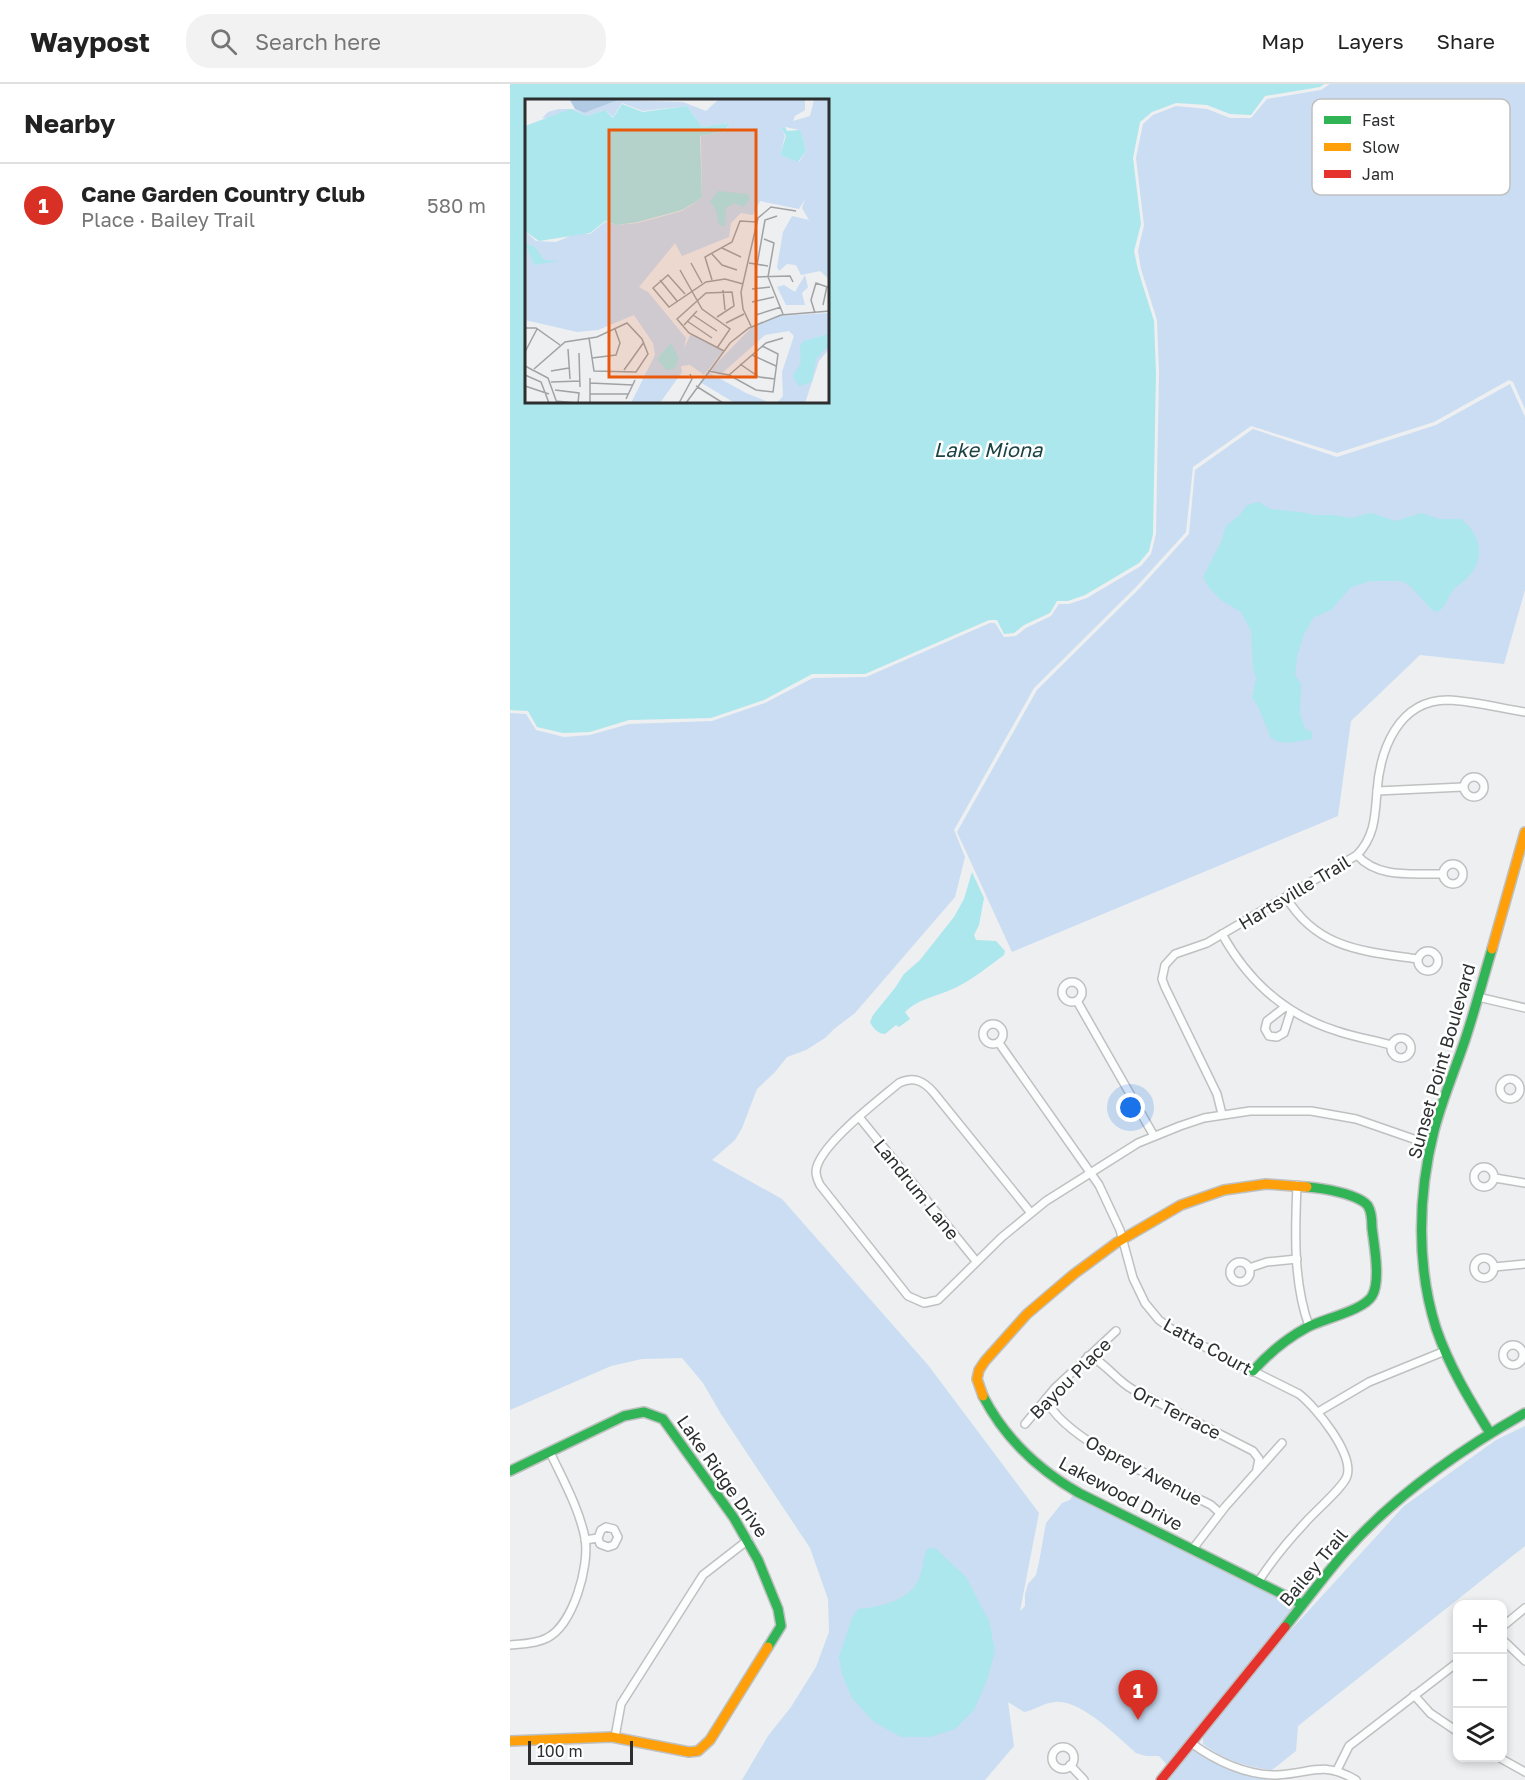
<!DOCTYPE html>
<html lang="en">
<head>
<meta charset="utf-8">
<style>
	body { margin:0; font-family:"Golos Text",sans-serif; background:#f2f2f2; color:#222 }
	.controls { position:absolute; right:18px; bottom:18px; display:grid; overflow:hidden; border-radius:12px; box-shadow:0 3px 9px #0003 }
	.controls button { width:54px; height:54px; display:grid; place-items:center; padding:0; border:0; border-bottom:2px solid #e0e0e0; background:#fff; color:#222; font:30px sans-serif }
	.scale { position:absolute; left:18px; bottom:15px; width:105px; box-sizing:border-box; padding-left:6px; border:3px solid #2d2e2f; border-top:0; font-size:16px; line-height:21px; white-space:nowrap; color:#2d2e2f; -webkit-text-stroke:4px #fff; paint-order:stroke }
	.you { position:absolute; left:621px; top:1024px; width:21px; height:21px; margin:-15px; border:4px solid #fff; border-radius:50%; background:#1a73e8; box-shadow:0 0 0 9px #1a73e833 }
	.badge { display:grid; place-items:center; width:39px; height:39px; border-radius:50%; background:#d93025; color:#fff; font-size:20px; font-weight:700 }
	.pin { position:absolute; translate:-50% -50px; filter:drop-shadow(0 2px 3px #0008) }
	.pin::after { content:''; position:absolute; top:32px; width:21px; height:18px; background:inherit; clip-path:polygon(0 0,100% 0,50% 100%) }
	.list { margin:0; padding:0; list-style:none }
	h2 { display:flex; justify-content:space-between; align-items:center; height:78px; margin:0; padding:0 24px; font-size:26px }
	h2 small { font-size:20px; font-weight:400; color:#767676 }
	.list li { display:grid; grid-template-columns:39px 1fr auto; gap:18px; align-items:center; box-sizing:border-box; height:84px; padding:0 24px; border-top:2px solid #e0e0e0 }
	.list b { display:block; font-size:22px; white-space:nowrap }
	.list p { margin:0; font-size:20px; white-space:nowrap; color:#767676 }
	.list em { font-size:20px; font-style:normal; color:#767676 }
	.icon { flex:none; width:33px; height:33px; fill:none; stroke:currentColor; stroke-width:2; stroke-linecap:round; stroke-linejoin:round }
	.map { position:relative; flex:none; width:1015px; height:1696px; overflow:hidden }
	header { display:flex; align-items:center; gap:36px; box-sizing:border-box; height:84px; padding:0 30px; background:#fff; border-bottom:2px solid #e0e0e0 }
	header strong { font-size:28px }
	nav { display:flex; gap:33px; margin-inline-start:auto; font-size:21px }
	.search { width:420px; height:54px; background:#f2f2f2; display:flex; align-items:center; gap:15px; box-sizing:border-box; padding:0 21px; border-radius:24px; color:#767676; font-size:22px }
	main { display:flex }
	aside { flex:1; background:#fff }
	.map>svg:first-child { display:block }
</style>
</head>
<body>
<header>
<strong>Waypost</strong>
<div class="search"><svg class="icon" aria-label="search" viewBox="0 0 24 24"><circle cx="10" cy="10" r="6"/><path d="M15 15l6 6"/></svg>Search here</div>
<nav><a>Map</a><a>Layers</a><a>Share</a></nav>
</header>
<main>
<aside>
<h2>Nearby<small></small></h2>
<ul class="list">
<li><span class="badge">1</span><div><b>Cane Garden Country Club</b><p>Place · Bailey Trail</p></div><em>580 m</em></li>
</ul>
</aside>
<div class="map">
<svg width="1015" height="1696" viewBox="0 0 1015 1696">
	<rect width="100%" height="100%" fill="#edeff1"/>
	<!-- green -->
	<g fill="#caddf2">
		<path d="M820,0H1015V325L1003,298L999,296L924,338L827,369L741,342L683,383L676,448L627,502L524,604L444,746L455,773L445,813L345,929L324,945L315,954L296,966L277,973L265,988L247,1005L232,1044L225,1056L202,1076L272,1115L418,1281L529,1429L510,1527L515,1522V1510L518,1500L526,1491L529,1478L536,1439L552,1419L560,1416L566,1406L789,1519L658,1682L649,1672H636L626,1669C608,1653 570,1615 545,1618C533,1619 525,1626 514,1628L498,1618L504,1662L475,1696H232L258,1652L281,1623L306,1583L319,1548L318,1515L300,1464L211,1330L193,1299L172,1274L132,1275L101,1282L0,1326V629L16,630L26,646L54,653L80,651L119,640L202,637L255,619L303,594L356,593L480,539H485L494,553L506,552L516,544L541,532L549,520H559L577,514L631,482L641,470L646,450L649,289L647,236L631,185L628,167L634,141L626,74L633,40L643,31L666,22L697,25L720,34H741L757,15L811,6Z"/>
		<path d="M1000,300L1015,333V506L994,580L910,571L841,637L828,732L502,868L447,748L527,606L629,505L679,450L685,386L743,345L827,373L926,341Z"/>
		<path d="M1015,1342V1462L788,1642L786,1667L762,1686C737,1683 713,1676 693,1660V1653L740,1591L894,1422L986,1356Z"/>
		<path d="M682,1664L720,1686L759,1696H656Z"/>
	</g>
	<!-- water -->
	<g fill="#abe7ec" fill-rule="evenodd">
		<path d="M0,0H814L810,3L755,12L741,31L720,30L697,21L666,19L642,28L630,38L623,74L631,140L624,167L628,186L644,237L646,289L643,450L639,467L629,479L575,511L558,517H547L540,529L514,541L504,549L494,550L487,536H479L355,590H302L254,616L201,634L119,636L80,648L53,649L27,643L18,627L0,626ZM318,16V318H16V16Z"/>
		<path d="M749,418L760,425L791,428L805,431H824L841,434L861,429L886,437L911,429L929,435H951C970,450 976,473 959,492C955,497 949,500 944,505C938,512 937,521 928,528L922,526L900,502L892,497H861L841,503L821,526L804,533L794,550L787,573L785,591L791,600L790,630L795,645L801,647L803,653L801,655C788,657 772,662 761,654L747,620L742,614L746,595L743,583L741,547L731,528L711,516L699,504L693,493L711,458L716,442L730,431L737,421Z"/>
		<path d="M462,788L474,814L469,841L464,851L466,856L486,857L495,867L494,871C479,882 463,895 447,903C429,912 409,914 395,928L400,935L389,943L386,941L375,950C368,950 363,944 360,938L363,931L385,904L394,890L410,876L444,833L454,815Z"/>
		<path d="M425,1464L456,1493L479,1537L485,1567L477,1596L464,1626L445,1645L420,1653H391L364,1638L342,1614L332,1590L329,1573L342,1534L348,1525C372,1523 404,1516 411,1489C414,1480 413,1473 417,1465Z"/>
	</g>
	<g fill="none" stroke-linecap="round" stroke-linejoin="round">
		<!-- street casing -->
		<g stroke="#bfc0c1" stroke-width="10">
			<g id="street">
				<circle cx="964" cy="703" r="10"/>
				<path d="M867,707L953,703"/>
				<path d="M847,771C868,795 903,789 933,790"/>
				<circle cx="943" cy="790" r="10"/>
				<path d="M776,813C807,865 853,867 907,875"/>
				<path d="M712,850C738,897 775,931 827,947C844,953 863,956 881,961"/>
				<circle cx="918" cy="877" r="10"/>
				<circle cx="562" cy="908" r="10"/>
				<path d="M968,913L1015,924"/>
				<path d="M567,917L644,1052"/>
				<path d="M775,923L757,937L755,945L759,952L767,953L774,949L781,927"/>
				<circle cx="483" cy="950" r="10"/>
				<circle cx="891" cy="964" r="10"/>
				<path d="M489,959L589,1101L610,1146L623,1194L635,1219L649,1236L667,1249L789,1310C806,1323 844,1370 837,1392C834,1403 803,1429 794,1440C777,1458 761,1478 748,1498"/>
				<circle cx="1000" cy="1005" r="10"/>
				<path d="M712,1030L707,1010L655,903L652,895L655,881L665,870L697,859L847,771C865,752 865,732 867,707C870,666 888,616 938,616C963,617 990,624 1015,628"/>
				<path d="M349,1033L466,1177"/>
				<circle cx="974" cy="1093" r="10"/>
				<path d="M985,1094L1015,1099"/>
				<path d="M787,1101C785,1147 783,1198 799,1242"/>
				<path d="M521,1129L424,1009C414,997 404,992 389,999C370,1015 308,1062 306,1087C306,1092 308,1097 310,1101L398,1212L414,1219L428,1216L492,1153L536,1117L628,1059L670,1042L694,1034L740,1027H801L846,1035L921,1061"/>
				<circle cx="974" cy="1184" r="10"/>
				<circle cx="730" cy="1188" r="10"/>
				<path d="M984,1183L1015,1180"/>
				<path d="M739,1184L757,1178L787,1175"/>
				<circle cx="1003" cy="1271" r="10"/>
				<path d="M578,1272C592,1275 607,1297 622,1305L743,1367L749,1375L747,1385"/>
				<path d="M536,1315C555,1358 658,1399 701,1421L710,1429"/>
				<path d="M808,1328L859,1298L935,1267"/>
				<path d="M515,1340L545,1304L606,1247"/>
				<path d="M75,1456L88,1454L91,1446L96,1443L104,1445L108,1453L104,1461L98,1463L90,1460L88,1454"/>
				<path d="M682,1466L715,1423L772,1359"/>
				<path d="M992,1543L1015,1524"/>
				<path d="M992,1555L1015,1577"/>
				<path d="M0,1561C11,1560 26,1560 37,1554C63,1541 80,1482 75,1454C69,1424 53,1396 40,1368"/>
				<path d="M904,1611L920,1629L948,1648"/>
				<path d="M105,1653L111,1620L193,1491L238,1456"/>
				<path d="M681,1659C706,1677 734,1691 766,1691C801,1690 812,1676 846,1696"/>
				<circle cx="553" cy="1674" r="11"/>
				<path d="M990,1674L1015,1688"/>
				<path d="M560,1681L574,1696"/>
				<path d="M827,1686L839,1662L948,1578"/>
			</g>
		</g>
		<!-- fast casing -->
		<g stroke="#bfc0c1" stroke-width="12">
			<g id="fast">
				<path d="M743,1287C758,1270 776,1255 796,1244C812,1235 853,1227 862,1212C871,1197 864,1161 862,1144C862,1138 861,1127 858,1122C849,1110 812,1104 797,1103"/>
				<path d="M473,1312C494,1353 529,1386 569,1409L792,1520"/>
				<path d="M980,1349C959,1315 939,1282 926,1244C906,1181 908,1110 924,1047C932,1016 945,986 955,956C965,926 973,895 982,865"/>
				<path d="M0,1387L114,1332L134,1328L153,1335L224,1434L248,1476L268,1525L271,1542L258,1563"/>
				<path d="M775,1543C795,1518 814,1492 835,1468C885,1411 950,1366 1015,1329"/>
			</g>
		</g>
		<!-- slow casing -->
		<g stroke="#bfc0c1" stroke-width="12">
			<g id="slow">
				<path d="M982,865L1015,748"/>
				<path d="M473,1312L467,1295L469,1286L475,1277L517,1230L564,1190L606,1159L671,1121L714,1106L756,1100L797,1103"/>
				<path d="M0,1657L102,1653L179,1668L188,1667L200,1656L258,1563"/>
			</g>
		</g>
		<!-- jam casing -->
		<g stroke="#bfc0c1" stroke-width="12">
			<path id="jam" d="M651,1696L775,1543"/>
		</g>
		<!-- street -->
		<use href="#street" stroke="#fcfdfd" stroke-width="7"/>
		<!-- fast -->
		<use href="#fast" stroke="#30b455" stroke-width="9"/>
		<!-- slow -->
		<use href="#slow" stroke="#ff9f0a" stroke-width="9"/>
		<!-- jam -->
		<use href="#jam" stroke="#e5322d" stroke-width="9"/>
	</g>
	<g text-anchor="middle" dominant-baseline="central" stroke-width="5" stroke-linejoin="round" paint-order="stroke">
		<!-- street labels -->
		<g font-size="18" fill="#2d2e2f" stroke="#fff">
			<text transform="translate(784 808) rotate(-31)">Hartsville Trail</text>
			<text transform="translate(931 977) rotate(-74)">Sunset Point Boulevard</text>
			<text transform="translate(407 1105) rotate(51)">Landrum Lane</text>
			<text transform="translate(698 1262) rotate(29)">Latta Court</text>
			<text transform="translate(560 1294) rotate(-45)">Bayou Place</text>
			<text transform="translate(667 1328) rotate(27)">Orr Terrace</text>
			<text transform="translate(634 1386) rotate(28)">Osprey Avenue</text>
			<text transform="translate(213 1392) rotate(55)">Lake Ridge Drive</text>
			<text transform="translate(611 1409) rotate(28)">Lakewood Drive</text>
			<text transform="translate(803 1483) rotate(-50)">Bailey Trail</text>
		</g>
		<!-- water labels -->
		<g font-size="20" font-style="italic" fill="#1b4346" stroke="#fff">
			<text x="478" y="365">Lake Miona</text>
		</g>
	</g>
	<!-- overview -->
	<g transform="translate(15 15)">
		<rect width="304" height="304" fill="#edeff1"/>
		<path d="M93,1L158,3L181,12L193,1H280V11L270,17L268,22L285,17L289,1H304V180L295,172L276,176L271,166L262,165L254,172L252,168L258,133L267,117L284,121L277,109L280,100L274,110L235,102L228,116L216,114L206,124L204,138L157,157L150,144L114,188L123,193L161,239L159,249L166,235L198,252L179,276L165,266L156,267L157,273L135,304H106L130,256L128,244L109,216L73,231L52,233L0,221V132L11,142L31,143L52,134L65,135L80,123L92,126L113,124L157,112L177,99L176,37L202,32L204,24L177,28L162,7L118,12L97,4L88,18L80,11L62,17L46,10L25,20L17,19L23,13L34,10H48L59,14ZM260,28L275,31L277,36L281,52L274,63L255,56L260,37L256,29ZM280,176L283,188L277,194L280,206H261L252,188L259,186L270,193ZM304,214V250L294,262L280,304H252L258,297L257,273L269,237L264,232L240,236L195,276L185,271L227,228L254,217ZM183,273L221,294L246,304H210L175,283Z" fill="#caddf2" fill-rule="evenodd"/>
		<path d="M45,1H93L59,14L50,10Z" fill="#b2cbe5"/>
		<path d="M97,5L118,13L162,7L177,28L204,24L201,32L175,37L177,99L157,111L113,123L92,126L80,122L65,134L14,142L0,132V27L46,10L62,17L80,11L88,19ZM260,28L262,32L275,31L277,36L281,52L273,63L255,56L261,37L256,29ZM193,92L222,95L225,99L219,108L209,104L201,109L200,127L194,126L191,111L185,103ZM0,144L10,148L19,161L34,162L9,166ZM304,235V246L291,260L287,283L274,287L268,277L276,264L275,247L279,242ZM146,244L154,259L149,270L141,271L132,260Z" fill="#abe7ec"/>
		<path fill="none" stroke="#a0a2a3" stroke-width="1.5" d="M239,140L249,144L243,178L258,215M197,149L216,158M187,155L197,166L212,171M166,164L177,184M224,164L243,167M232,166L240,121L252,117M155,171L177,210L205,230L192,249M231,178L265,177L268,183M135,181L152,202M187,181L180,158L207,143L215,122L232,123M227,190L245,188M198,191L200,211M160,195L143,176L128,189L144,208L181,183L200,180L218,185M227,203L249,198M298,206L302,187M290,214L286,201L291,184L305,189M168,216L192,232M231,216L256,208M192,218L209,207L207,193L181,194L152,220L164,234L199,252M162,222L187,239M201,224L219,215M159,226L172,212M226,227L218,210L216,193L233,119L246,108L271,112M0,229H11L35,246M43,250L45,280M0,253L12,230M54,254L55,288M227,256L251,267M67,259L91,256L95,244L90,230M215,265L234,278L250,280M0,267L23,279L32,304M9,270L40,243L72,238L102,224L117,240L123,255L111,273L69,272L64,239M99,271L119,243M26,272L44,269M183,272L204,276L231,291L248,293L253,255L237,247M0,276L16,283L24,304M204,276L241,244L258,239M26,283L55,282M65,284L108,286M0,287L24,295M171,287L198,304M30,291L54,294L53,304M65,295H103M101,300L110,281M31,302L51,304M65,304V279M154,304L167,280L165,275M161,304L205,244L224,229L256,216L305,212"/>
		<path fill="#e8590c" fill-opacity="0.15" stroke="#e8590c" stroke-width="3" d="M84,31H231V278H84Z"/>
		<rect width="304" height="304" fill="none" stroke="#2d2e2f" stroke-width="3"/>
	</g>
	<!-- legend -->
	<rect x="802" y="15" width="198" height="96" rx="9" fill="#fff" stroke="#c0c0c1" stroke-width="1.5"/>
	<rect x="814" y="32" width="27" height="8" fill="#30b455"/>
	<rect x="814" y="59" width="27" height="8" fill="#ff9f0a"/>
	<rect x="814" y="86" width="27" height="8" fill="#e5322d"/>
	<g font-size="16" fill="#2d2e2f">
		<text x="852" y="42">Fast</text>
		<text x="852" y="69">Slow</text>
		<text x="852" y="96">Jam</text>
	</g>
</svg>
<div class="controls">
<button>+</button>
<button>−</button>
<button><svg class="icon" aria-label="layers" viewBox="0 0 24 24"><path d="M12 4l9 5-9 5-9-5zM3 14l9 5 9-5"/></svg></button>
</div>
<div class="scale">100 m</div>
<div class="you"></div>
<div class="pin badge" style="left:628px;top:1636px">1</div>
</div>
</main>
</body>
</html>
